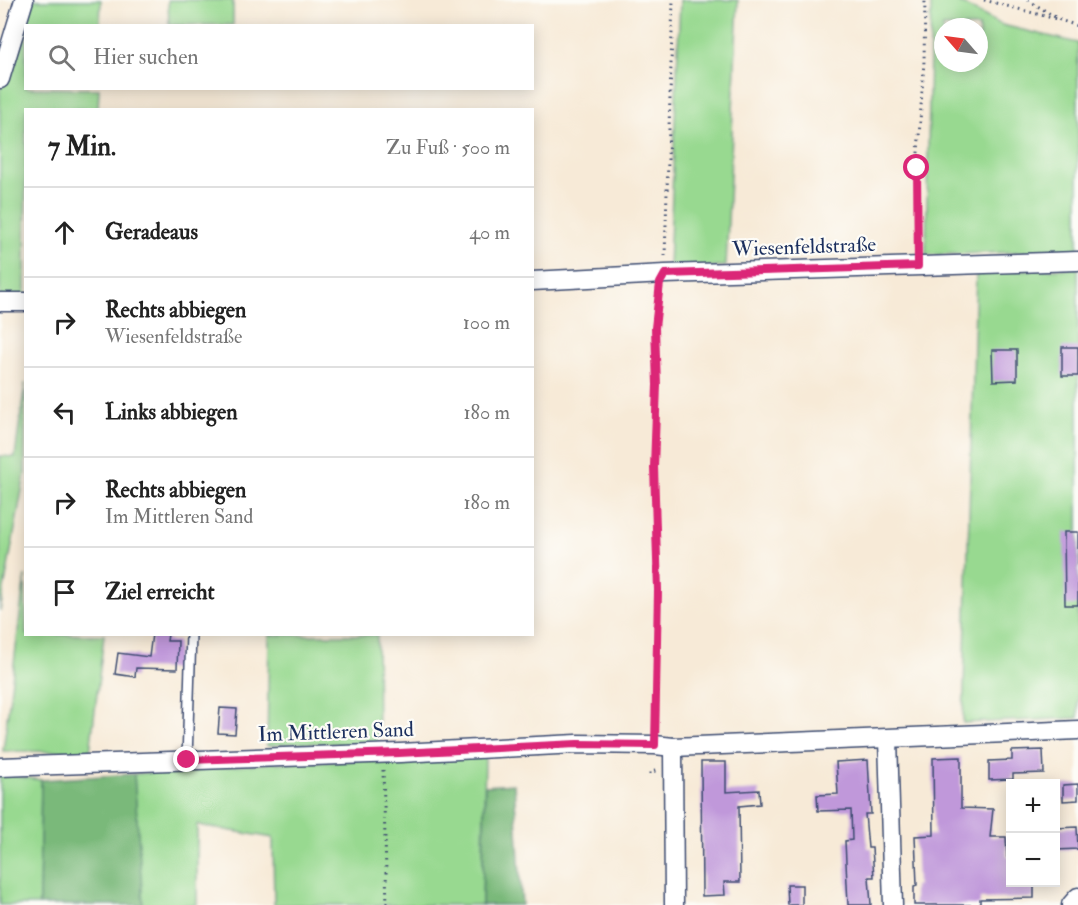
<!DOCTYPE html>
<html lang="de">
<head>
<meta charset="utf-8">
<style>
	body { margin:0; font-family:"IM FELL Double Pica",serif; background:#f6f6f6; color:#222 }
	.controls { position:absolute; right:18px; bottom:18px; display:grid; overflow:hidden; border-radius:0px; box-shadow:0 3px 15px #0003 }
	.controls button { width:54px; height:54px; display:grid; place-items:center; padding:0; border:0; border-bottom:2px solid #e0e0e0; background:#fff; color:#222; font:30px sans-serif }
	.compass { position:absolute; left:934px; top:18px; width:54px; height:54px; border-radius:50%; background:#fff; box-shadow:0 3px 15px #0003; rotate:298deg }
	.stop { position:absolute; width:18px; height:18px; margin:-14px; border:4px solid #db2777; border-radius:50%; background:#fff }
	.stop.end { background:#db2777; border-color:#fff; box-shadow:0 2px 6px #0008 }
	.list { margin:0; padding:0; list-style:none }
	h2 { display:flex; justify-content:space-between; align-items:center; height:78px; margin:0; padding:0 24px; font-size:26px }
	h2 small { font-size:20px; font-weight:400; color:#767676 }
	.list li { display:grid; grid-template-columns:39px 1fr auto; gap:18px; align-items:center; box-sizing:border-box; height:90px; padding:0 24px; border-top:2px solid #e0e0e0 }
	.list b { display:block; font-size:22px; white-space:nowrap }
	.list p { margin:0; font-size:20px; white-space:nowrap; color:#767676 }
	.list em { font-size:20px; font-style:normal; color:#767676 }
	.icon { flex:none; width:33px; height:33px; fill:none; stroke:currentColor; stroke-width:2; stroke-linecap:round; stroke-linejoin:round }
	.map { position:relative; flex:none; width:1078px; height:905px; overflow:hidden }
	.search { position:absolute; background:#fff; box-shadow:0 3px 15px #0003; left:24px; top:24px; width:510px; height:66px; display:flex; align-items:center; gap:15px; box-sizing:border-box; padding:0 21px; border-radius:0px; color:#767676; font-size:22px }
	.panel { position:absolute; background:#fff; box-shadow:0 3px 15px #0003; left:24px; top:108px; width:510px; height:528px; border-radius:0px }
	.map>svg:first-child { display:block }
</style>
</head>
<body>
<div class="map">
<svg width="1078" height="905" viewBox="0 0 1078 905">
	<rect width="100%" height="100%" fill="#fdfcf7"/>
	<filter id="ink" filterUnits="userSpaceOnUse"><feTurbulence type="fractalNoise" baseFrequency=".0167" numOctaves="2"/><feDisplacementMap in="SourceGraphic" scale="12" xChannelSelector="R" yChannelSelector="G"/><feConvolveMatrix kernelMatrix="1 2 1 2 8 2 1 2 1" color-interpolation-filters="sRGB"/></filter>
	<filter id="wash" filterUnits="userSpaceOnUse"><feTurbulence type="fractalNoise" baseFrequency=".008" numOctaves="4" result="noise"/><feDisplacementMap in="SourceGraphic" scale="24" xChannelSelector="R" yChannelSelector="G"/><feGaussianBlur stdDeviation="1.35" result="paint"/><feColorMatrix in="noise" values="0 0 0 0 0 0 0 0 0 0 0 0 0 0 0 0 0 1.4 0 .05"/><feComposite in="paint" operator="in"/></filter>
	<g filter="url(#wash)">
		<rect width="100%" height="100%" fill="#f7ead7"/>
		<!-- green -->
		<g fill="#98d990" stroke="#5a8477" stroke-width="1.5" fill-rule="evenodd">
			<path d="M29,0H101L100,25L26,26V88L99,89L98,109L26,110L25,298H0V90Z"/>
			<path d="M168,0H233V25H169Z"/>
			<path d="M680,0H738L726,266L669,268Z"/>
			<path d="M931,0H954L1002,25L1078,43V250L926,255ZM943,27H979V63H943Z"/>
			<path d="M1078,268V718L963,723L976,272Z"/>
			<path d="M25,383V474L0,611V456L15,457Z"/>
			<path d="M25,576L26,634L104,635L90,752L3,751Z"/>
			<path d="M269,635H377L378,745L299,743L267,746Z"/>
			<path d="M485,756L482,905H274L273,838L197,825V905H142L134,774L273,763Z"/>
			<path d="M0,774L41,780L39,905H0Z"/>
		</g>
		<!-- forest -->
		<g fill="#7ab97a" stroke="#4a746c" stroke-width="1.5">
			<path d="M134,774L143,905H39L41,780Z"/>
			<path d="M514,784L522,905H482L485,786Z"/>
		</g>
		<g id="blocks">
			<!-- building -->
			<g fill="#c098da">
				<rect x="1062" y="347" width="16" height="29"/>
				<path d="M992,350H1017V380L993,381Z"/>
				<path d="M1064,532H1078V605H1065Z"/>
				<path d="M152,634H168L167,641H178L177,669L136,668L135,677L115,674L118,653L149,657Z"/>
				<path d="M220,708L237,709L235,734L218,733Z"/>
				<path d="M1043,750L1044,773L1013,774V779L989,780V761L1012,760V751Z"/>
				<path d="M961,757V808L993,809L990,837H1006L1007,857H1010L1011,882H1034V898L980,899V905H914V886L917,885L915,836L934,835L933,758Z"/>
				<path d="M868,760L871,814H865L868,848H872L874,877H869L871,905H848L845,841L852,840L851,810L818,811L817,795L838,794L836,762Z"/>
				<path d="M701,762H726V792L759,790L760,804L739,806L740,882H724L725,895L702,896Z"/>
				<path d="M1078,784V800L1063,801V785Z"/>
				<path d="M1077,827L1078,849L1056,850V828Z"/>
				<path d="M787,885H802V905H788Z"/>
			</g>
		</g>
	</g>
	<g filter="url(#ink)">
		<use href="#blocks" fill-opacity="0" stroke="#3c4b70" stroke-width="1.5"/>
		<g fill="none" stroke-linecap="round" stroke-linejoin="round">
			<!-- service casing -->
			<g stroke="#3c4b70" stroke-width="12">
				<path id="service" d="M187,760L191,634"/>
			</g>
			<!-- minor casing -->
			<g stroke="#3c4b70" stroke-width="21">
				<g id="minor">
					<path d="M0,79L24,0"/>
					<path d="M532,281L665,274L1078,261"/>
					<path d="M0,302H26"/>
					<path d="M888,739L893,905"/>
					<path d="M673,747L674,905"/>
					<path d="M0,767L400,753L577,744L655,745L673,747L1078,730"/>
					<path d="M1071,905L1078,897"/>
				</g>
			</g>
			<!-- path -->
			<g stroke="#3c4b70" stroke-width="3" stroke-dasharray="1.5 4.5" stroke-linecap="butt">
				<path d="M984,0L1060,20"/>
				<path d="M1028,0L1060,20L1078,26"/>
				<path d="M918,249L917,168L924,61L925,0"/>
				<path d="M665,256L673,0"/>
				<path d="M656,728L658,590L654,467L657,385L655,328L659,292"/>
				<path d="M383,770L387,905"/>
				<path d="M650,774V772L656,771"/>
			</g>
			<!-- service -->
			<use href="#service" stroke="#fff" stroke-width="9"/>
			<!-- minor -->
			<use href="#minor" stroke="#fff" stroke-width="18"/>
		</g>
	</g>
	<g fill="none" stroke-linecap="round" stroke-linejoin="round" filter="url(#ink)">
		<!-- route -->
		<path stroke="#db2777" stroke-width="8" d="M187,760L399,753L577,744L655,745L658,590L654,467L657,385L655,328L660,283L665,274L918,266L917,168"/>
	</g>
	<g text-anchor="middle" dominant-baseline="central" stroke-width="4.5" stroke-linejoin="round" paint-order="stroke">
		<!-- street labels -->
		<g font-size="21" fill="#1b2f5e" stroke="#fdfcf7">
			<text transform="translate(804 247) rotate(-2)">Wiesenfeldstraße</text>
			<text transform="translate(336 732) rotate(-2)">Im Mittleren Sand</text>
		</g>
	</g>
</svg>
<div class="controls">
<button>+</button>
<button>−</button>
</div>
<svg class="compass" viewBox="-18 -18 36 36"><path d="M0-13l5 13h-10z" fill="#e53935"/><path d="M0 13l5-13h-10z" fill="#767676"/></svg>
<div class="stop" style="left:917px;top:168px"></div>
<div class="stop end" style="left:187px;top:760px"></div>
<div class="search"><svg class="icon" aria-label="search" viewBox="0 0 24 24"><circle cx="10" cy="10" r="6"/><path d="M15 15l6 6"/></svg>Hier suchen</div>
<section class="panel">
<h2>7 Min.<small>Zu Fuß · 500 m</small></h2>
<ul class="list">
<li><svg class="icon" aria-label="ahead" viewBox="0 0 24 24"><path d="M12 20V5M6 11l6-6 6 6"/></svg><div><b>Geradeaus</b></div><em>40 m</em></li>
<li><svg class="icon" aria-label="right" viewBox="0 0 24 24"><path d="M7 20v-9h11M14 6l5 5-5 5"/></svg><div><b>Rechts abbiegen</b><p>Wiesenfeldstraße</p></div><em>100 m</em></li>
<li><svg class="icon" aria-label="left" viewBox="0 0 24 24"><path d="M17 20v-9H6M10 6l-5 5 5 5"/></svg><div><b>Links abbiegen</b></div><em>180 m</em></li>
<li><svg class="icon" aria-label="right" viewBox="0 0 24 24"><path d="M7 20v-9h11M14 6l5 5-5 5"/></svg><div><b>Rechts abbiegen</b><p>Im Mittleren Sand</p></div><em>180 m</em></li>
<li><svg class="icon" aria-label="arrive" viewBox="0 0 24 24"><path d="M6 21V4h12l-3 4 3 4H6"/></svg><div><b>Ziel erreicht</b></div></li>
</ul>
</section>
</div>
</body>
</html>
